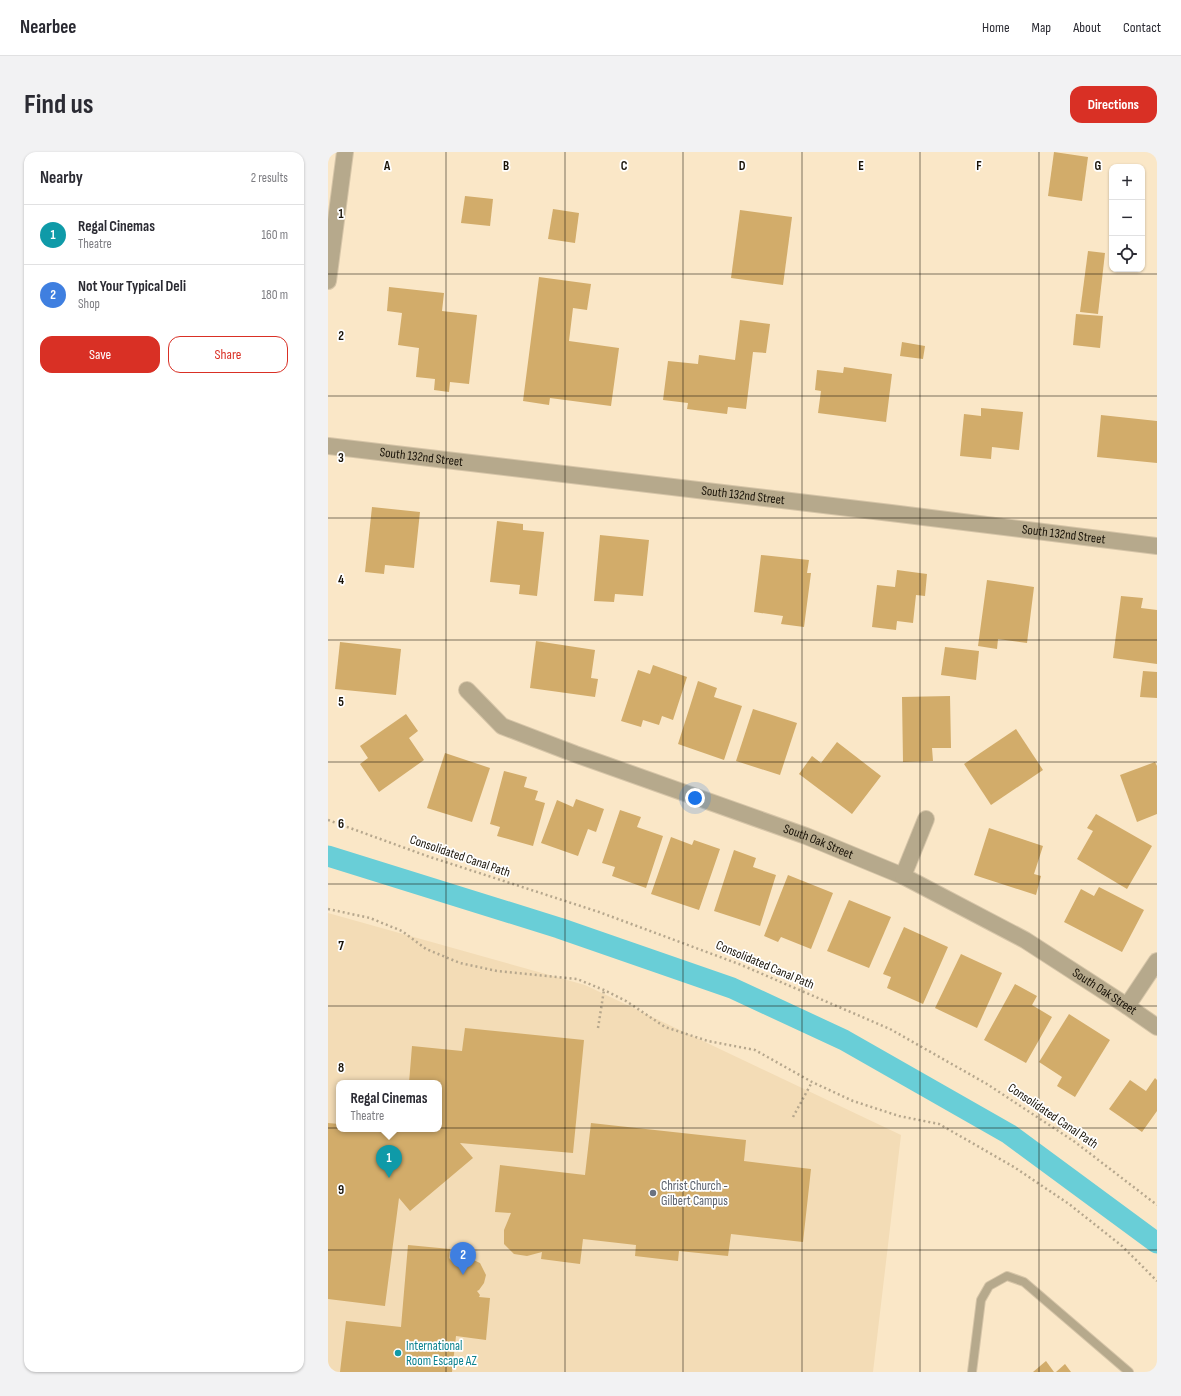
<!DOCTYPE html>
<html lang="en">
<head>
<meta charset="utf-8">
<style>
	body { margin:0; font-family:"Sofia Sans Condensed",sans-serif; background:#f2f2f3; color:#2b2b33 }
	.controls { position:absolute; right:12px; top:12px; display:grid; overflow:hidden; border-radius:8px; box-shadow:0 1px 3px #0004 }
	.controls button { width:36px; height:36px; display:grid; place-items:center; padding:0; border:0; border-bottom:1px solid #e1e1e2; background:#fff; color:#2b2b33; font:20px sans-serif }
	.you { position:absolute; left:367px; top:646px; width:14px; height:14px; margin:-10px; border:3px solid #fff; border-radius:50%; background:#1a73e8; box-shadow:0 0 0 6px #1a73e833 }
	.badge { display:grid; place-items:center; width:26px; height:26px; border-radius:50%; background:#d93025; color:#fff; font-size:13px; font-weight:700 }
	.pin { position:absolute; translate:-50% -33px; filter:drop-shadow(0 1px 2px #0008) }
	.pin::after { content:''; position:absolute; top:21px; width:14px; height:12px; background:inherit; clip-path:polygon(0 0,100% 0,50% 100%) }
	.popup { position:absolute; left:8px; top:928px; width:106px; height:52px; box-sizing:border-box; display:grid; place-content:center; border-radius:8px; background:#fff; filter:drop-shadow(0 1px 3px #0005); font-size:13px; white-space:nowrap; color:#7c7c81 }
	.popup b { font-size:15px; color:#2b2b33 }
	.popup::after { content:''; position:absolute; left:50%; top:100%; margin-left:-8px; border:8px solid transparent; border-top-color:#fff }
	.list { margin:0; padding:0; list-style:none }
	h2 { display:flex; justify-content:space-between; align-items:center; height:52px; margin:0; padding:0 16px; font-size:17px }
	h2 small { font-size:13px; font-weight:400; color:#7c7c81 }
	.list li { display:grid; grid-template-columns:26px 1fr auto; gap:12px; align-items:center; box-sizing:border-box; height:60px; padding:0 16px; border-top:1px solid #e1e1e2 }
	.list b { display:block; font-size:15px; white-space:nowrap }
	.list p { margin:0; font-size:13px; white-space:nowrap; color:#7c7c81 }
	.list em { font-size:13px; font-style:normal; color:#7c7c81 }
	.actions { display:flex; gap:8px; padding:12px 16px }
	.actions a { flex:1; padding:9px 0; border:1px solid #d93025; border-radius:12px; text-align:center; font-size:14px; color:#d93025 }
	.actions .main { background:#d93025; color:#fff }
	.icon { flex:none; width:22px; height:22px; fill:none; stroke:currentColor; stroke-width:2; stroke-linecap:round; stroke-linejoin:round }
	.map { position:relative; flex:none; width:829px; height:1220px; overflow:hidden; border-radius:12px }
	header { display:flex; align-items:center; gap:24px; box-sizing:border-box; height:56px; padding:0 20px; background:#fff; border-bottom:1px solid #e1e1e2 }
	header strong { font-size:19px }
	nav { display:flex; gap:22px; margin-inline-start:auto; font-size:14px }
	.intro { display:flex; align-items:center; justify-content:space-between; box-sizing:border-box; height:96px; padding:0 24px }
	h1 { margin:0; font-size:28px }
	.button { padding:10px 18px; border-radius:12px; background:#d93025; color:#fff; font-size:14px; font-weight:700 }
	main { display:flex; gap:24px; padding:0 24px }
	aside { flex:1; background:#fff; border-radius:12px; box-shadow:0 1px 3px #0004 }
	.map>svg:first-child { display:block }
</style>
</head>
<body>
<header>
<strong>Nearbee</strong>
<nav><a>Home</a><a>Map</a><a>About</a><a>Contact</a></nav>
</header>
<div class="intro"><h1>Find us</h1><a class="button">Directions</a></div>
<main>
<aside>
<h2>Nearby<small>2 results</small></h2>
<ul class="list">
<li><span class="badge" style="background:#0f9aa8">1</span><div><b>Regal Cinemas</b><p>Theatre</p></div><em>160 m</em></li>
<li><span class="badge" style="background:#3f7fe0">2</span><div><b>Not Your Typical Deli</b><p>Shop</p></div><em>180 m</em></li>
</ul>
<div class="actions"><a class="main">Save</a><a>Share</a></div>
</aside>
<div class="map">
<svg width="829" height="1220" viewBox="0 0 829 1220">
	<rect width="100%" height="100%" fill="#fae7c7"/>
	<!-- built -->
	<path fill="#f3dcb6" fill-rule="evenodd" d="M0,761L257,833L573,983L545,1220H0ZM11,931H111V977H11Z"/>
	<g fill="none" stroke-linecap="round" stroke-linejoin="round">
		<!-- canal -->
		<path stroke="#69ced7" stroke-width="21" d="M0,704L231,776L404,836L516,888L681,982L829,1091"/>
	</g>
	<!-- building -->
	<g fill="#d2ac6a">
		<path d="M726,0L760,5L754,49L720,44Z"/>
		<path d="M137,44L165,47L162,74L133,71Z"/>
		<path d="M225,57L251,61L247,91L220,87Z"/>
		<path d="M412,58L464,65L455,133L403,126Z"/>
		<path d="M760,99L777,101L770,162L752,160Z"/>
		<path d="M211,125L263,132L259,158L245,156L241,189L291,196L283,254L222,246L221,253L195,249Z"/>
		<path d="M61,135L116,141L114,159L149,163L141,232L122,230L121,240L106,238L107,227L88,225L91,196L70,193L74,161L59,159Z"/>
		<path d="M748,162L775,164L772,196L745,193Z"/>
		<path d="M412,168L442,172L438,201L425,200L418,257L400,255L399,262L359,257L360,251L335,248L340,209L370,212L371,203L407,208Z"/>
		<path d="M574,190L597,194L595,207L572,204Z"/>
		<path d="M516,215L564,222L558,270L490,261L493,239L487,238L489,218L515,221Z"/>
		<path d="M653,256L695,260L691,298L664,295L663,307L632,304L636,262L653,264Z"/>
		<path d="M773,263L829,269V311L769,305Z"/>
		<path d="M44,355L92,360L86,416L57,413L56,422L37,420Z"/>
		<path d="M169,369L195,372V378L216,380L209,444L191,442L192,433L162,430Z"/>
		<path d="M272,383L321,388L315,444L287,442L286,450L266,449Z"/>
		<path d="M433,403L481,408L479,421H483L476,475L453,472L455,464L426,460Z"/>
		<path d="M569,418L599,422L597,444L588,443L585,471L569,469L568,478L544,475L549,433L567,435Z"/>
		<path d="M659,428L706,435L699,491L670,487L669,497L650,494Z"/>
		<path d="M793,444L815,446L813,456L829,458V512L785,506Z"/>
		<path d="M208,489L267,498L263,526L270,527L267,545L202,536Z"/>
		<path d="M12,490L73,497L68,543L7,537Z"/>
		<path d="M617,495L651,499L648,528L613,523Z"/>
		<path d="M325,513L359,525L345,568L334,564L331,573L315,568L313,575L293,569L310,518L322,522Z"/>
		<path d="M815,519L829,520V546L812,545Z"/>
		<path d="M370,529L389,536L386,545L414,554L396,608L350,592Z"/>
		<path d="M622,544L623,596H604L605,609L575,610L574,545Z"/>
		<path d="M425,557L469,571L452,623L408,609Z"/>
		<path d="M78,562L90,579L81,586L96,608L51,640L32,612L40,606L32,594Z"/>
		<path d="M688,577L715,618L663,653L636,612Z"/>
		<path d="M509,590L553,624L524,662L471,622L484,604L493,611Z"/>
		<path d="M117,601L162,616L144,670L99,656Z"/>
		<path d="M827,610L829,614V662L809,670L792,623Z"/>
		<path d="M176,619L199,625L196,635L210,639L207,648L217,651L205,694L169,684L172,675L162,672Z"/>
		<path d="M248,647L276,657L268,680L260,677L250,704L213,691L229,648L245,655Z"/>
		<path d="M292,658L313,665L309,675L335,684L318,736L284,724L287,715L274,711Z"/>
		<path d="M768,662L824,694L799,737L749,707L765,679L759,676Z"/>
		<path d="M661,676L715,694L706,722L713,724L708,743L646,723Z"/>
		<path d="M343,685L364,693L366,688L392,697L371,758L323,742Z"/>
		<path d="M406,698L428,706L425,715L448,723L432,774L386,759Z"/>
		<path d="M460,723L505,741L483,797L453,785L450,790L436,784Z"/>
		<path d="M771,735L816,758L794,800L736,770L753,737L766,744Z"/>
		<path d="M521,748L563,765L541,816L499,799Z"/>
		<path d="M576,775L620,795L595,852L559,836L563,825L555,822Z"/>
		<path d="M633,802L674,821L649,876L607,856Z"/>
		<path d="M687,832L709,844L704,853L724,865L698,911L656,888Z"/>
		<path d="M741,862L782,888L747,945L729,934L734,925L711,910Z"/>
		<path d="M137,876L256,888L245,1001L132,991L145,1006L82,1059L71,1046L57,1154L0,1147V971L11,972V977L56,978L111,977V931H81L84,894L134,899Z"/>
		<path d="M827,926L829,928V959L814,980L781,957L802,928L818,939Z"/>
		<path d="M263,971L418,988L416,1009L483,1017L475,1090L403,1082L400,1104L351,1099L350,1109L307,1104L308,1093L255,1087L252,1112L213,1107L214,1100L199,1104L186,1102L176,1092V1078L183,1061L167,1060L172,1013L257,1023Z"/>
		<path d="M80,1093L122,1097L121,1106L126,1111L132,1106L139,1105L152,1111L158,1123L156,1131L151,1138L149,1139L152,1143L151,1145L162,1146L158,1188L128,1184L124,1220H12L18,1169L73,1175Z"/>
		<path d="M718,1209L726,1220H705Z"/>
		<path d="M737,1212L743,1220H728Z"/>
	</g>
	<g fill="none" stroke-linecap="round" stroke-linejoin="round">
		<!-- service casing -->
		<g stroke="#d6c5a8" stroke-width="10">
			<path id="service" d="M644,1220L653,1148L661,1134L679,1124L696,1130L801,1220"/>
		</g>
		<!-- minor casing -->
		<g stroke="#d6c5a8" stroke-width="18">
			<g id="minor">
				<path d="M0,129L17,0"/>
				<path id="s1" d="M0,294L563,361L829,394"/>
				<path id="s2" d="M139,538L174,574L247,602L478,684L575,724L697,788L799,854L829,875"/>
				<path d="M575,724L598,667"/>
				<path d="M799,854L829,809"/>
			</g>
		</g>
		<!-- path -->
		<g stroke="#b6a78d" stroke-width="2.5" stroke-dasharray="2 3" stroke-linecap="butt">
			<path d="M0,668L99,704L271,760L411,812L562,877L659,932L747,990L829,1053"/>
			<path d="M0,757L42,766L74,779L98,797L132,811L169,819L249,827L276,838L298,849L337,875L380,889L427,898L484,930L525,949L571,964L611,972L686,1015L741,1052L794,1094L829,1129"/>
			<path d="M270,876L276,838"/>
			<path d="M465,965L484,930"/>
		</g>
		<!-- service -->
		<use href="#service" stroke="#b6a98c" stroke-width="8"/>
		<!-- minor -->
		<use href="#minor" stroke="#b6a98c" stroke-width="16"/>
	</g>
	<!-- grid -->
	<path fill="none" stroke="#181207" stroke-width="1" stroke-opacity="0.55" d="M118,0V1220M237,0V1220M355,0V1220M474,0V1220M592,0V1220M711,0V1220M0,122H829M0,244H829M0,366H829M0,488H829M0,610H829M0,732H829M0,854H829M0,976H829M0,1098H829"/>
	<!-- markers -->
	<circle fill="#6b7280" stroke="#fff" stroke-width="1.5" cx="325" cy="1041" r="4"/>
	<circle fill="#0f9aa8" stroke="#fff" stroke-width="1.5" cx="70" cy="1201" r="4"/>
	<g text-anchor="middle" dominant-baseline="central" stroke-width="3.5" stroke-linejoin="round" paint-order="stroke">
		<!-- street labels -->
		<g font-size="13" fill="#181207" stroke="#fff">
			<text stroke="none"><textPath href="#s1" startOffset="94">South 132nd Street</textPath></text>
			<text stroke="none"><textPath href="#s1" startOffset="418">South 132nd Street</textPath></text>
			<text stroke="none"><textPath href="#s1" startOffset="741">South 132nd Street</textPath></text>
			<text stroke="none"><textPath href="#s2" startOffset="387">South Oak Street</textPath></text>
			<text transform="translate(132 704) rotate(19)">Consolidated Canal Path</text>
			<text transform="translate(437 813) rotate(23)">Consolidated Canal Path</text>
			<text stroke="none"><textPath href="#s2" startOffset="711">South Oak Street</textPath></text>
			<text transform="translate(725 964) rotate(34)">Consolidated Canal Path</text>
		</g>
		<!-- worship labels -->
		<g font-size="13" fill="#5b616d" stroke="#fff" text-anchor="start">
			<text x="333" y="1034">Christ Church -<tspan x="333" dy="15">Gilbert Campus</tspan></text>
		</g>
		<!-- culture labels -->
		<g font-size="13" fill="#0d838f" stroke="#fff" text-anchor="start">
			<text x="78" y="1194">International<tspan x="78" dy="15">Room Escape AZ</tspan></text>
		</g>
	</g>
	<g font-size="13" text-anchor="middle" font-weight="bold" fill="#181207" stroke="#fff" stroke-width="3.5" stroke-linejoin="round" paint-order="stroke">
		<text x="59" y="18">A</text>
		<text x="178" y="18">B</text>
		<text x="296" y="18">C</text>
		<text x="414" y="18">D</text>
		<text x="533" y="18">E</text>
		<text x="651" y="18">F</text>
		<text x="770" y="18">G</text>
		<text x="13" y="66">1</text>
		<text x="13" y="188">2</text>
		<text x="13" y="310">3</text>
		<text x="13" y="432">4</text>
		<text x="13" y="554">5</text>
		<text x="13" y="676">6</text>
		<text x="13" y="798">7</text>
		<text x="13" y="920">8</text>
		<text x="13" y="1042">9</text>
	</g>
</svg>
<div class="controls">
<button>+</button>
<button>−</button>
<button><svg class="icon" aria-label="locate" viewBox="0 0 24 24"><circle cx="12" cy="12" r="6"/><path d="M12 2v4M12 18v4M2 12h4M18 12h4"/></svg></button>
</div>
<div class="you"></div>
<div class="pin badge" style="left:61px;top:1026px;background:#0f9aa8">1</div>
<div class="popup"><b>Regal Cinemas</b>Theatre</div>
<div class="pin badge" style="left:135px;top:1123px;background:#3f7fe0">2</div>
</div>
</main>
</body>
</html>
